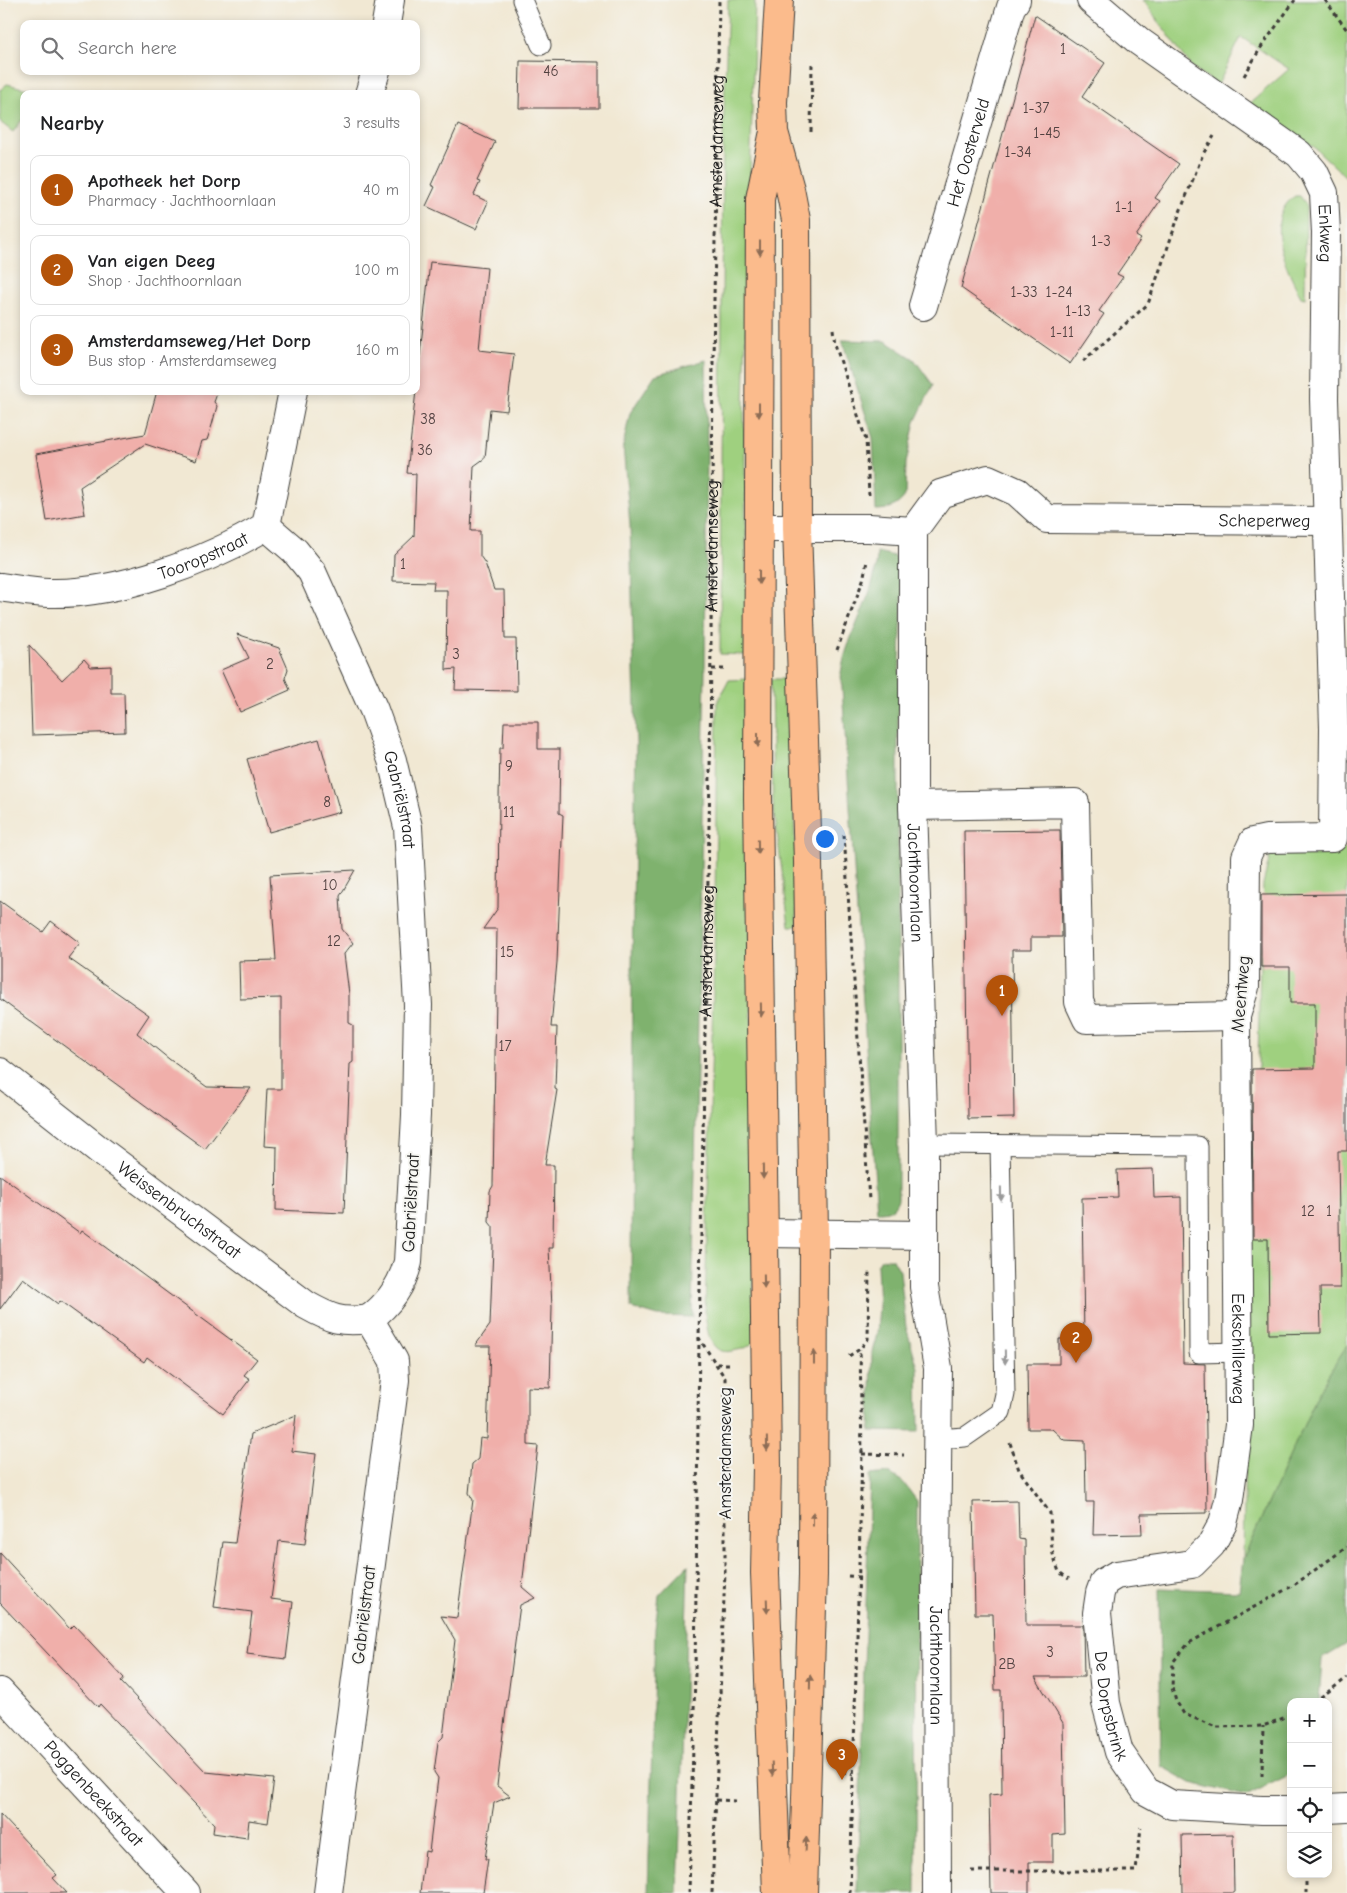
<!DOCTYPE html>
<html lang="en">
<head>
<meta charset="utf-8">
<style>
	body { margin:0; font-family:"Comic Neue",sans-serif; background:#f2f2f2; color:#202124 }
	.controls { position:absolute; right:15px; bottom:15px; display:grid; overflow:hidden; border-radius:10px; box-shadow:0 2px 8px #0003 }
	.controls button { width:45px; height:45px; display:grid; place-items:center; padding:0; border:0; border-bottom:1px solid #e0e0e0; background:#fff; color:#202124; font:25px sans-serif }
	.you { position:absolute; left:824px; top:838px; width:18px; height:18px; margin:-12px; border:4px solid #fff; border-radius:50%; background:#1a73e8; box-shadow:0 0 0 8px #1a73e833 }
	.badge { display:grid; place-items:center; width:32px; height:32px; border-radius:50%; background:#b45309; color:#fff; font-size:16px; font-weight:700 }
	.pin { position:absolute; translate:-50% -41px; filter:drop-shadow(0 1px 2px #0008) }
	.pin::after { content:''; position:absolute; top:26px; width:18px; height:15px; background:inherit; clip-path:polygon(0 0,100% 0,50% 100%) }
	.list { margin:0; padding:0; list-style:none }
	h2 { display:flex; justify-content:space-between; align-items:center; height:65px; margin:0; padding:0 20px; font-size:21px }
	h2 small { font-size:16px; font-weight:400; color:#757577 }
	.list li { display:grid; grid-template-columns:32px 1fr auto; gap:15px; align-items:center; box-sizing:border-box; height:70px; margin:0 10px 10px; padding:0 10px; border:1px solid #e0e0e0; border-radius:10px }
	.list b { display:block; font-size:19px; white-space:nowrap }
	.list p { margin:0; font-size:16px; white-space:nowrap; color:#757577 }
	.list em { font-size:16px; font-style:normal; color:#757577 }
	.icon { flex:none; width:28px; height:28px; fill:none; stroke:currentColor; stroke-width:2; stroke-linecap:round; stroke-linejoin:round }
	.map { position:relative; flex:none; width:1347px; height:1893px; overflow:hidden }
	.search { position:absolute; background:#fff; box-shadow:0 2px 8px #0003; left:20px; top:20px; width:400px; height:55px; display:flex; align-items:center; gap:12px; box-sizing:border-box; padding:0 18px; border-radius:10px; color:#757577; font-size:19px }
	.panel { position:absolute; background:#fff; box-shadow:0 2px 8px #0003; left:20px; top:90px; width:400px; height:305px; border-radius:10px }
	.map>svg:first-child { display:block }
</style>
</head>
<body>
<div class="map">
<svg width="1347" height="1893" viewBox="0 0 1347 1893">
	<rect width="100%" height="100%" fill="#f6f6f2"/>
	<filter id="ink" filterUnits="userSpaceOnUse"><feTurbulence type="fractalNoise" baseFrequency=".02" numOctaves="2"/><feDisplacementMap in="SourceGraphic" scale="10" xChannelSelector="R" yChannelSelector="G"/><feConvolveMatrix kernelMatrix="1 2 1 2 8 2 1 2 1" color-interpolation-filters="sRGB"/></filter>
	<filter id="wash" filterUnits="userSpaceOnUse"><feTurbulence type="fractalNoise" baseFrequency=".0096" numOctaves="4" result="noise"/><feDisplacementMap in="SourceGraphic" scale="20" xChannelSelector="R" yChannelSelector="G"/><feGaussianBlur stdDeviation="1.12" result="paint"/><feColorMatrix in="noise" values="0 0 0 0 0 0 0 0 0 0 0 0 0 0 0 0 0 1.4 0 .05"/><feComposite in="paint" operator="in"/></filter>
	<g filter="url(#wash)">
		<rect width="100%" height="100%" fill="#f1e8d3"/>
		<!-- green -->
		<g fill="#9fd07f" stroke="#5e764e">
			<path d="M728,0H755L744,404L748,655L720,654L723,139Z"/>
			<path d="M1143,0H1347V178L1314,147L1248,105L1289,69L1241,37L1218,85L1192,67Z"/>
			<path d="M7,84L39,92V94H24V121L22,120L13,132L0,122V90Z"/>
			<path d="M1295,196H1300L1306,204L1305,298L1301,297C1286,269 1262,219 1295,196Z"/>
			<path d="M749,679L754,1341C749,1347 744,1349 737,1350C710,1358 708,1335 705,1314L715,915L717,703L729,680Z"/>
			<path d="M771,679H791L797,926H789L773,801Z"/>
			<path d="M1272,848L1347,849V1345L1322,1385L1243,1559L1249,1231L1258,1066L1260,955L1263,884Z"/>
		</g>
		<!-- forest -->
		<g fill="#7fb26e" stroke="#4e6745">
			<path d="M842,340L886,341L914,359L933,385L915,422L906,463L905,496C898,506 889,510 876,510L873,438Z"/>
			<path d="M706,360L707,445L705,671L692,1317L658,1316L631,1308L632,967L636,743L630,525L623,446L630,413L655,375Z"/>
			<path d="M877,552L894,556L903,572L898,718V1199C894,1210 889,1212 877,1212L841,673C847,631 877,595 877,552Z"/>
			<path d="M881,1259H893L900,1271L906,1327L918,1368L919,1432L870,1431L872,1352L877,1334L879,1306L877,1265Z"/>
			<path d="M1347,1345V1644L1322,1659L1319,1702H1291V1774L1246,1796L1191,1783L1161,1766L1159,1588L1239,1591L1243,1559L1322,1385Z"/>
			<path d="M889,1473L903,1482L917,1501L916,1893H857L870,1475Z"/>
			<path d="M688,1565L678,1893H648L655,1629L659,1595Z"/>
		</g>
		<g id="blocks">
			<!-- building -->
			<g fill="#f0afaa">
				<path d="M1035,15L1105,63L1082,97L1179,164L1155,198L1160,201L1136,236L1141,239L1117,274L1123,277L1099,311L1104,314L1070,364L961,288Z"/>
				<path d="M520,61L599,62V108H519Z"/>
				<path d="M458,125L495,142L477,181L480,182L474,195L488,202L476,229L426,206L435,187L431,185Z"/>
				<path d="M430,262L487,268L479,350L514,354L507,411L490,409L485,458L474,466L471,531H480V556L485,563L494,590H504L505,639H516L517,691L455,690L456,669L446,670L447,590H433L434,582L393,581L394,555L414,536L416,474L407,473Z"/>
				<path d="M157,391H218L214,402L217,406L212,425L207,440L202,441L196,461L145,444L80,487L85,514L47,521L36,454L145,434Z"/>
				<path d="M237,634L279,648L288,669L285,678L290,690L240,712L221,670L249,658Z"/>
				<path d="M29,645L62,680L84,659L91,667L111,666V693H124L125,732L32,735Z"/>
				<path d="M504,722H538V749H560L559,813L563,815L557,962L551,1027H557L555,1089L557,1090L545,1165H554L553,1248H549L552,1307L550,1388L528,1387V1445L538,1446L522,1587L535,1598L520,1605L504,1725L497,1786L510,1796L494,1803L485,1859H488L483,1893H420L425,1851L429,1852L438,1778L434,1772L438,1742L443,1737L455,1640L441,1616L457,1618L473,1500L469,1493L472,1464L478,1459L480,1438L487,1439L490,1346H475L490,1325L493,1247V1227L489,1222L490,1191L493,1186L497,929H483L498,908L499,799L500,748H503Z"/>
				<path d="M319,739L340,812L269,832L247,759Z"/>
				<path d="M1060,830L1062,937H1031V950H1012L1014,1118L968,1119L964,831Z"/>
				<path d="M355,870L340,896L342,929L353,943L344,954L349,994V1023L353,1025V1062L350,1064L344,1213L276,1210L277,1147L264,1146L267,1089H281V998L240,999L239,961L276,960L270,875Z"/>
				<path d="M1347,894V1151H1338L1340,1288H1320L1321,1333L1269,1334L1268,1239H1253L1252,1069L1315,1068V1003H1290V967H1261V895Z"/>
				<path d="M0,901L43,932L51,921L80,943L68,958L149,1015L137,1033L169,1059L207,1087L251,1088L205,1149L0,999Z"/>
				<path d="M1153,1169L1154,1198L1181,1197L1183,1363L1205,1364L1207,1513L1141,1514L1142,1534L1093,1535L1094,1502H1086L1085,1441L1064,1440L1052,1429H1028L1027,1364H1059V1339H1084L1082,1198L1118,1197L1117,1170Z"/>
				<path d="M0,1175L80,1233L82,1230L257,1359L244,1375L250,1379L223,1414L147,1357L144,1362L60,1301L58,1304L23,1278L0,1309Z"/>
				<path d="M296,1415L292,1451L316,1454L305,1544L279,1541L271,1599L293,1602L286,1659L247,1654L252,1612L214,1607L223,1542L235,1543L251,1434Z"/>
				<path d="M1018,1501L1019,1539L1025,1540L1026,1625H1083L1084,1677H1035L1063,1723L1065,1834L1053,1835V1862H1029V1893H991L989,1795L1002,1794L1001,1690H995L993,1614H975L973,1502Z"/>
				<path d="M0,1553L70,1629L74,1625L124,1678L121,1682L206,1772L274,1779L268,1823L249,1820L247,1838L213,1833L214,1824L100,1704L98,1707L0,1603Z"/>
				<path d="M0,1814L57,1875L53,1878L67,1893H0Z"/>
				<path d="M1233,1834L1234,1893H1183L1182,1835Z"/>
			</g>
		</g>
	</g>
	<g filter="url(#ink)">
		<use href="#blocks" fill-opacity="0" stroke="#3c3b37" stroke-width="1"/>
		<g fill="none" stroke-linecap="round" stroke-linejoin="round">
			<!-- lane casing -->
			<g stroke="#3c3b37" stroke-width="21">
				<g id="lane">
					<path d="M522,0L541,45"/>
					<path d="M924,1144L1198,1146L1199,1353L1239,1352"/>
					<path d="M938,1439L965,1437L1001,1412L1005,1394L1000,1145"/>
				</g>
			</g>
			<!-- street casing -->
			<g stroke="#3c3b37" stroke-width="30">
				<g id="street">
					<path id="s2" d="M1091,0L1140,42L1299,154L1314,172L1324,193L1326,233L1324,399L1334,728L1333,838L1267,839L1253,842L1246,857L1245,987L1236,1016L1239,1425L1229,1500L1223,1523L1211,1545L1192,1564L1116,1575L1104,1582L1100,1593L1097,1613L1106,1703L1119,1752L1146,1791L1172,1805L1262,1810H1291"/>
					<path d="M386,24L390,0"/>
					<path d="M369,94L376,71"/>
					<path id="s3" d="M923,306L1011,7L1016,0"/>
					<path id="s4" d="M266,526L295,551L312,572L374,710L392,760L408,827L418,1005L416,1115L408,1262C402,1286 389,1304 369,1319L394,1361L395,1380L328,1893"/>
					<path id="s5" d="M759,528H869L913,531L940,494L988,479L1017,492L1047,519L1327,521"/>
					<path id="s6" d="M913,531V806L924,1144V1287L938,1368L936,1578L937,1893"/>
					<path id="s7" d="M0,587C16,589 33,593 49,593C117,595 209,561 266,526L293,391"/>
					<path d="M913,806L1075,803L1079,1002L1087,1019L1236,1016"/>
					<path id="s8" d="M0,1072L98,1149L306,1305C331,1319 341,1323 369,1319"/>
					<path d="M764,1233L924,1235"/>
					<path id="s9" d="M0,1692L186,1893"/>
					<path d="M1328,1809L1347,1808"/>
				</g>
			</g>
			<!-- primary casing -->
			<g stroke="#3c3b37" stroke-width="30">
				<g id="primary">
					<path d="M779,0L773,102L774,132L790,189L796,220L797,528L808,861L814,1233L813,1575L803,1893"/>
					<path d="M773,136L760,199L758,798L767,1466L765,1573L777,1893"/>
				</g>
			</g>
			<!-- path -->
			<g stroke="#3c3b37" stroke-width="3" stroke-dasharray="4 4" stroke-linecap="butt">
				<path d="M1325,0L1347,30"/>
				<path d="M1244,76L1260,49L1295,0"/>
				<path d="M811,132L812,63"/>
				<path d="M833,329L835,344L866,440L869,495"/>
				<path d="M1083,361L1148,304L1180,212L1203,154L1214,136"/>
				<path d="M837,650L863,580L867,561"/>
				<path d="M712,669H726"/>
				<path d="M844,835L869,1200"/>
				<path d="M849,1356L860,1349L868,1339L869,1269"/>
				<path d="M717,1364H731"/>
				<path d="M1010,1443L1019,1470L1050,1513L1052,1551L1059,1572L1069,1579"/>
				<path d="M862,1454L904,1455"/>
				<path d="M848,1576L860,1577"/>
				<path d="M1314,1702L1347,1678"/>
				<path d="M1291,1715L1263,1726L1216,1727L1184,1714L1176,1701L1172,1688L1173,1662L1189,1643L1294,1585L1347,1547"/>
				<path d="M843,1772L853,1774"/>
				<path d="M1262,1776L1263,1726"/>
				<path d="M716,1800L738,1801"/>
				<path d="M971,1871H1136L1141,1827"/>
				<path d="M1306,1874V1893"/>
				<path d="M689,1893L695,1674L699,1338"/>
				<path id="s1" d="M712,1893L725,1572V1378L699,1338L710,775L713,361L719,0"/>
				<path d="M850,1893L862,1454L860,1349"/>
			</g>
			<!-- lane -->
			<use href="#lane" stroke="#fff" stroke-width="19"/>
			<!-- street -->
			<use href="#street" stroke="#fff" stroke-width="28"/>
			<!-- primary -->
			<use href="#primary" stroke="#fbbb8c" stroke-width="28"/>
		</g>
		<!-- one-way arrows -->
		<defs><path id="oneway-solid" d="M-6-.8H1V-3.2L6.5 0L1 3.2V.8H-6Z" transform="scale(1.25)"/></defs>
		<g fill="#8c6c54">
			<use href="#oneway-solid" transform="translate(760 248) rotate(90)"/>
			<use href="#oneway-solid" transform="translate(759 410) rotate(90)"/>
			<use href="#oneway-solid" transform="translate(759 577) rotate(90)"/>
			<use href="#oneway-solid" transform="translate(758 740) rotate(90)"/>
			<use href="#oneway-solid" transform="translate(758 847) rotate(89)"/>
			<use href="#oneway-solid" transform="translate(761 1010) rotate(89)"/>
			<use href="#oneway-solid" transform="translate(763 1172) rotate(89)"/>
			<use href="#oneway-solid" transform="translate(764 1281) rotate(89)"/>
			<use href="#oneway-solid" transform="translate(814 1357) rotate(-90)"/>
			<use href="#oneway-solid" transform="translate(767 1444) rotate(89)"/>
			<use href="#oneway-solid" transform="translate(813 1519) rotate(-90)"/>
			<use href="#oneway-solid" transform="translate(767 1606) rotate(88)"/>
			<use href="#oneway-solid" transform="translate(810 1682) rotate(-89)"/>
			<use href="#oneway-solid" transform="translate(772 1769) rotate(88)"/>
			<use href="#oneway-solid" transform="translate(806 1844) rotate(-87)"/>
		</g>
		<g fill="#999">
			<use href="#oneway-solid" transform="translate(1001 1194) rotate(89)"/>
			<use href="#oneway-solid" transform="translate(1005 1357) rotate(89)"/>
		</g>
	</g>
	<g text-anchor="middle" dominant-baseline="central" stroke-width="4" stroke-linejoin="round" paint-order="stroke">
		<!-- number labels -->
		<g font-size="15" fill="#514140">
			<text x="1063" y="49">1</text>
			<text x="551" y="71">46</text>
			<text x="1036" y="108">1-37</text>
			<text x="1047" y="133">1-45</text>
			<text x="1018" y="152">1-34</text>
			<text x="1124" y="207">1-1</text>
			<text x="1101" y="241">1-3</text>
			<text x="1024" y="292">1-33</text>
			<text x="1059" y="292">1-24</text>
			<text x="1078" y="311">1-13</text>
			<text x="1062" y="332">1-11</text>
			<text x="428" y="419">38</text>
			<text x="425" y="450">36</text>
			<text x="403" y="564">1</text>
			<text x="456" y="654">3</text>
			<text x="270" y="664">2</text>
			<text x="509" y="766">9</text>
			<text x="327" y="802">8</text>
			<text x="509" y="812">11</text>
			<text x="330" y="885">10</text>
			<text x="334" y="941">12</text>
			<text x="507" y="952">15</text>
			<text x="505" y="1046">17</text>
			<text x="1308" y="1211">12</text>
			<text x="1329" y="1211">1</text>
			<text x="1050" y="1652">3</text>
			<text x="1007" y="1664">2B</text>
		</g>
		<!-- street labels -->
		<g font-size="18" fill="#1c1c1c" stroke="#f6f6f2">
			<text stroke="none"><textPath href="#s1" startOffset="1760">Amsterdamseweg</textPath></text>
			<text stroke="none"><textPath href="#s3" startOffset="160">Het Oosterveld</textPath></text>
			<text stroke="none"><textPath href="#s2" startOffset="346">Enkweg</textPath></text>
			<text stroke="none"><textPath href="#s5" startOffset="540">Scheperweg</textPath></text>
			<text stroke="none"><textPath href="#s1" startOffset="1355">Amsterdamseweg</textPath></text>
			<text stroke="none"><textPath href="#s7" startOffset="209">Tooropstraat</textPath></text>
			<text stroke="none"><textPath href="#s4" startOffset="310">Gabriëlstraat</textPath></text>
			<text stroke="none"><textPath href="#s6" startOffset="352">Jachthoornlaan</textPath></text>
			<text stroke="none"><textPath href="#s1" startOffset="950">Amsterdamseweg</textPath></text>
			<text transform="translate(1241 994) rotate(-85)">Meentweg</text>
			<text transform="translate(411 1203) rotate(-87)">Gabriëlstraat</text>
			<text stroke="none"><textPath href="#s8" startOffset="226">Weissenbruchstraat</textPath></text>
			<text stroke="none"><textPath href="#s2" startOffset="1541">Eekschillerweg</textPath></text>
			<text transform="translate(725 1453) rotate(-90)">Amsterdamseweg</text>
			<text transform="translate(364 1615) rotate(-83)">Gabriëlstraat</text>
			<text stroke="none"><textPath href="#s6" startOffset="1136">Jachthoornlaan</textPath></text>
			<text stroke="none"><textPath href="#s2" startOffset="1985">De Dorpsbrink</textPath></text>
			<text stroke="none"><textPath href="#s9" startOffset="138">Poggenbeekstraat</textPath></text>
		</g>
	</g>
</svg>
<div class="controls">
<button>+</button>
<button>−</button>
<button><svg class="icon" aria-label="locate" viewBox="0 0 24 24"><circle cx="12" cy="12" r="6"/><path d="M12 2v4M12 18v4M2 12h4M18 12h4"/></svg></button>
<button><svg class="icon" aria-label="layers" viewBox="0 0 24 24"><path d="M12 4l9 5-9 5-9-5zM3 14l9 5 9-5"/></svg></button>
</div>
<div class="you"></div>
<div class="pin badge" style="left:1002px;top:1016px">1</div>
<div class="pin badge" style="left:1076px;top:1363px">2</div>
<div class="pin badge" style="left:842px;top:1780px">3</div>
<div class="search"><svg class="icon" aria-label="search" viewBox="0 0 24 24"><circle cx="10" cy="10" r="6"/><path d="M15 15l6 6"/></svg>Search here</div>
<section class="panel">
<h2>Nearby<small>3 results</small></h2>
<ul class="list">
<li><span class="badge">1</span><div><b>Apotheek het Dorp</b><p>Pharmacy · Jachthoornlaan</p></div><em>40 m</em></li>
<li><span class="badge">2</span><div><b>Van eigen Deeg</b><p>Shop · Jachthoornlaan</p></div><em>100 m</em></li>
<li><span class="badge">3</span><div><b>Amsterdamseweg/Het Dorp</b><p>Bus stop · Amsterdamseweg</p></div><em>160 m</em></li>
</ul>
</section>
</div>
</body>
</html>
